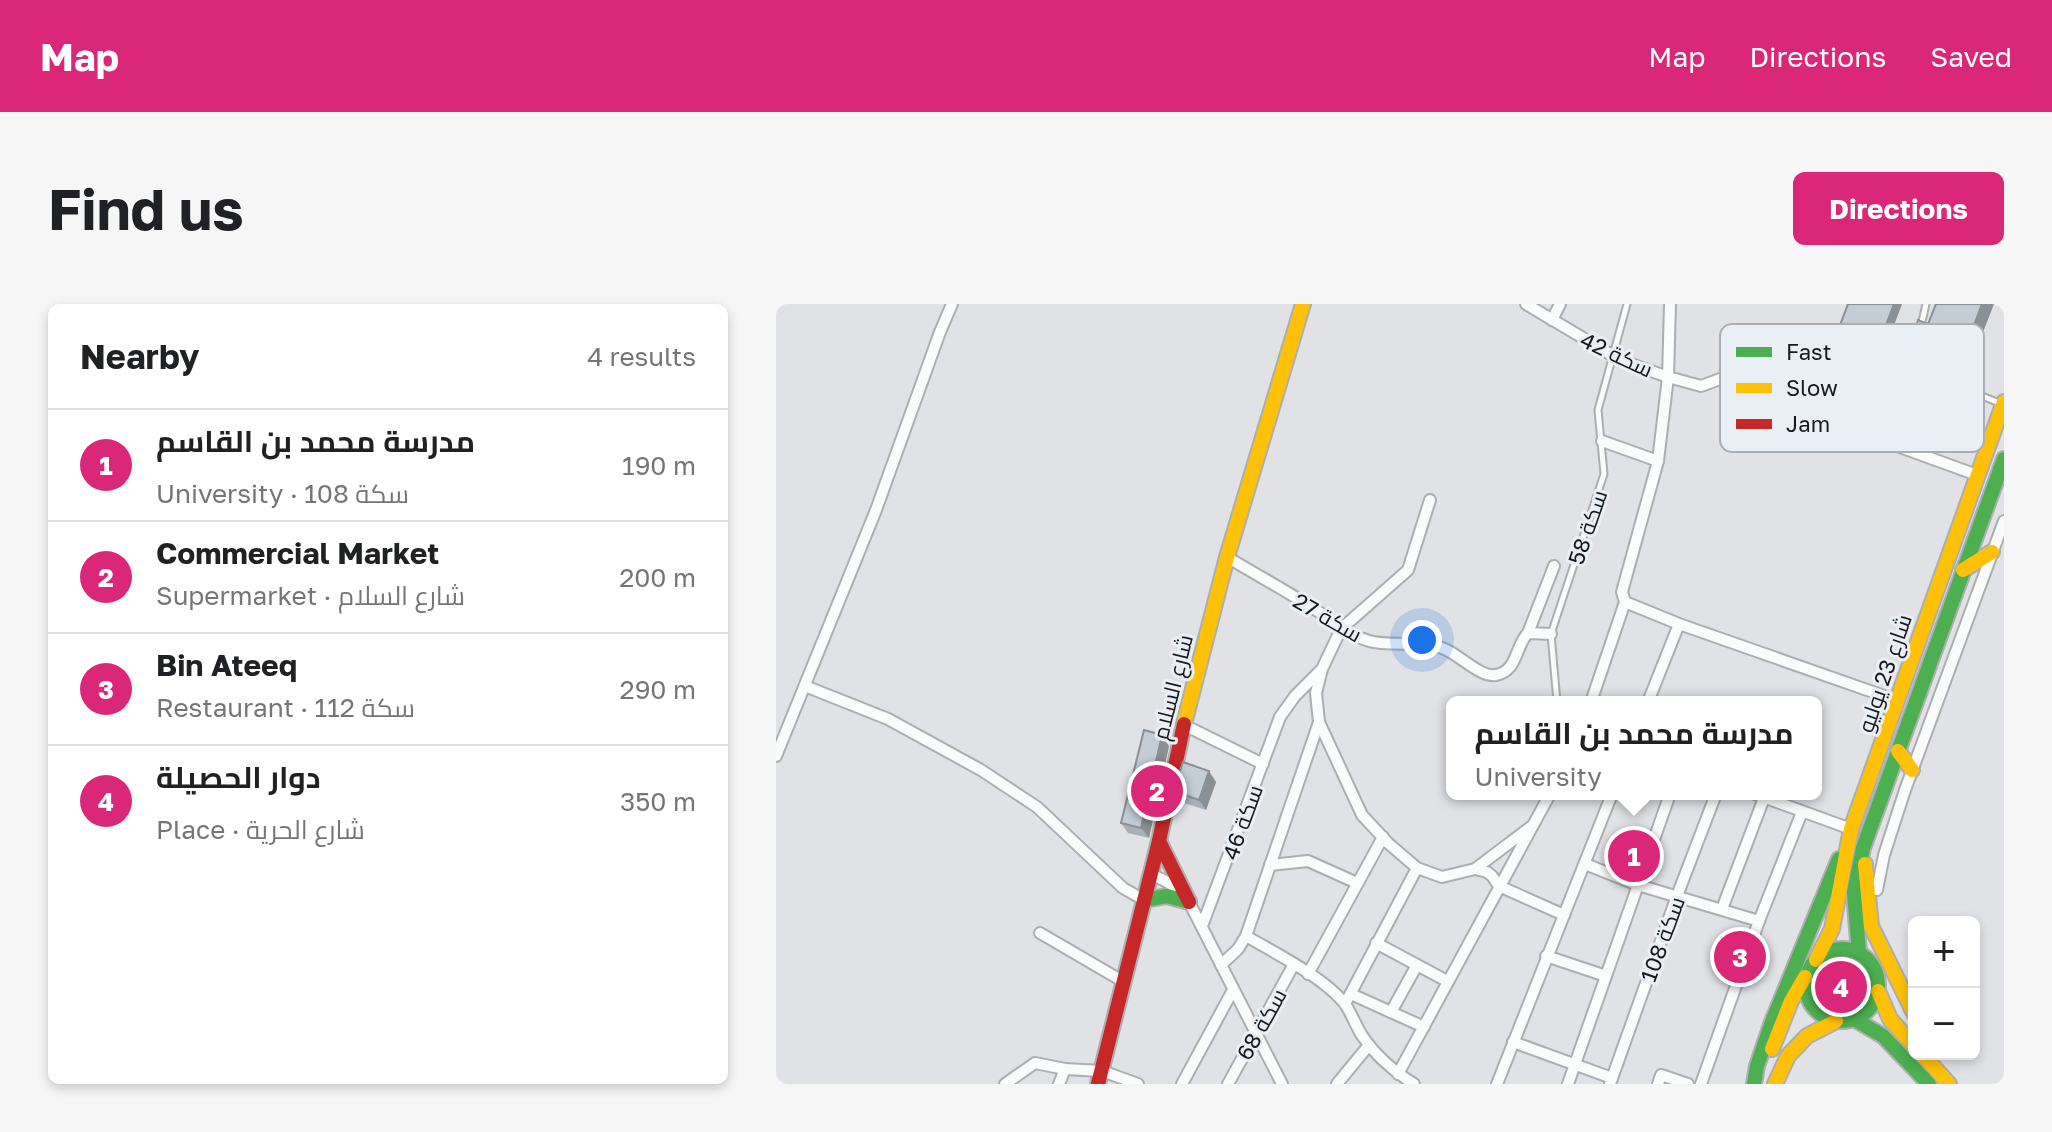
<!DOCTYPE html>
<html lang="en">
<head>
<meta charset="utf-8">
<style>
	body { margin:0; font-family:"Golos Text",Cairo,sans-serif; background:#f6f6f6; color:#202124 }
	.controls { position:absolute; right:24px; bottom:24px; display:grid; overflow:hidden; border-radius:12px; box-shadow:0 4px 12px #0003 }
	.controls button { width:72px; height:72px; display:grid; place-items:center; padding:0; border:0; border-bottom:2px solid #e0e0e0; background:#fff; color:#202124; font:40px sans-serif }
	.you { position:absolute; left:646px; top:336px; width:28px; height:28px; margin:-20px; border:6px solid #fff; border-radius:50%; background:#1a73e8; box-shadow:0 0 0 12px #1a73e833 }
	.badge { display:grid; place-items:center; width:52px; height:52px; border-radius:50%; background:#db2777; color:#fff; font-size:26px; font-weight:700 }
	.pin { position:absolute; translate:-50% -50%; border:4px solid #fff; box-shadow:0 2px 8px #0006 }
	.popup { position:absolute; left:670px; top:392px; width:376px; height:104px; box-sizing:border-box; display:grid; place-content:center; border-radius:12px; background:#fff; filter:drop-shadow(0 2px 6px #0005); font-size:26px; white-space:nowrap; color:#757577 }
	.popup b { font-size:30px; color:#202124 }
	.popup::after { content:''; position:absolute; left:50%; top:100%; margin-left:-16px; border:16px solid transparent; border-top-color:#fff }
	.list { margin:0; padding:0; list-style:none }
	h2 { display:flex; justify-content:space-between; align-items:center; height:104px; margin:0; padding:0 32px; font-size:34px }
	h2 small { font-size:26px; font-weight:400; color:#757577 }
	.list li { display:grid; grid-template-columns:52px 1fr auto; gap:24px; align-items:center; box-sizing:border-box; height:112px; padding:0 32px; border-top:2px solid #e0e0e0 }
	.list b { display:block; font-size:30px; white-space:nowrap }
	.list p { margin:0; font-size:26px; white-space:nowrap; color:#757577 }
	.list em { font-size:26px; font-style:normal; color:#757577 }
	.map { position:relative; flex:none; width:1228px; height:780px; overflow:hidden; border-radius:12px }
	header { display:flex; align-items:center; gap:48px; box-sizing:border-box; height:112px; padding:0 40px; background:#db2777; color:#fff }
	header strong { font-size:38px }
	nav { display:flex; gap:44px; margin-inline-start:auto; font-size:28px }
	.intro { display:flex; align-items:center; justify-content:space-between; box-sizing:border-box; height:192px; padding:0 48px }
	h1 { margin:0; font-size:56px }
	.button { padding:20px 36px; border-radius:12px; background:#db2777; color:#fff; font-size:28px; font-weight:700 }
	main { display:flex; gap:48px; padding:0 48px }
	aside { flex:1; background:#fff; border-radius:12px; box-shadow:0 4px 12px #0003 }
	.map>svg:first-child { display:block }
</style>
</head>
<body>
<header>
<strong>Map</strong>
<nav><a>Map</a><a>Directions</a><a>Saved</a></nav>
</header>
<div class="intro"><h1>Find us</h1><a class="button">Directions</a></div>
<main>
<aside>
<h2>Nearby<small>4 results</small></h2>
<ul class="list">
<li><span class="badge">1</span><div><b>مدرسة محمد بن القاسم</b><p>University · سكة 108</p></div><em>190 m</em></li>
<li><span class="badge">2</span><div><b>Commercial Market</b><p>Supermarket · شارع السلام</p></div><em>200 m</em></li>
<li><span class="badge">3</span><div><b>Bin Ateeq</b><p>Restaurant · سكة 112</p></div><em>290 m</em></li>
<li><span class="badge">4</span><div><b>دوار الحصيلة</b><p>Place · شارع الحرية</p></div><em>350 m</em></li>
</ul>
</aside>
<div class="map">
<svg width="1228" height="780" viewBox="0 0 1228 780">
	<rect width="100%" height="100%" fill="#e0e2e5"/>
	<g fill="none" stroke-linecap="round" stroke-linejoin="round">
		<!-- lane casing -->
		<g stroke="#acaeb0" stroke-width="9">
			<g id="lane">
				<path d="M1145,22L1150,0"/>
				<path d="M1065,36L1226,100"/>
				<path d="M1134,63L1141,36"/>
				<path d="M781,398L775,330L828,170L822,106L851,0"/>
			</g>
		</g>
		<!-- street casing -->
		<g stroke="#acaeb0" stroke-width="14">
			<g id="street">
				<path d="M750,0L844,56L892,73L925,82L974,64L1000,67L1073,95L1099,134L1201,171"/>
				<path d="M894,0L892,73L882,157L846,288L849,298L903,320L1114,394L1120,402"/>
				<path d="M776,16L784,0"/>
				<path d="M826,137L882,157"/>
				<path d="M654,196L632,266L565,325L546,365L540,389L543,418L586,511L612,539L641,564L666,573L699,565L756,522"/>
				<path d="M451,253C482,272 515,289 546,310C562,321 573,331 593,337C613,343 644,336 666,344C682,349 704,374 720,371C742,367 739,342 752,329L775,330"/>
				<path d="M752,329L778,262"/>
				<path d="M29,382L112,415L205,466L261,503L347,584L368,596"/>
				<path d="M815,398L849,298"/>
				<path d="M872,398L903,320"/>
				<path d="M408,421L487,460"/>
				<path d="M0,452L100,206L164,28L176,0"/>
				<path d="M979,490L1075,525"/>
				<path d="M809,560L862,581L983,617"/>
				<path d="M494,561L532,557L581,579"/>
				<path d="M699,565L711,568L716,572L723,582L788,611"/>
				<path d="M374,570C392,577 401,583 413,598L506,780"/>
				<path d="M1101,586L1108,551L1129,486L1228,217"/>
				<path d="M946,605L988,494"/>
				<path d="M426,622L504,413L519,392L544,367"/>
				<path d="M264,629L348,678"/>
				<path d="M470,632C499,649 549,674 569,700C576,710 580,723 587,733C600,752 619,768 638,780"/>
				<path d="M600,639L671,677"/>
				<path d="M770,652L830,672"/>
				<path d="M445,661L462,645L470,632L543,418"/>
				<path d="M532,670L607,533"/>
				<path d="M575,690L648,723"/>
				<path d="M569,700L641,564"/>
				<path d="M615,708L641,661"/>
				<path d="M737,738L836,774"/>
				<path d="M622,770L774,490"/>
				<path d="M229,780L259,759L289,765L326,767L362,780"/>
				<path d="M283,780L289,765"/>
				<path d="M406,780L457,686"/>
				<path d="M452,780L518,660"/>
				<path d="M561,780L593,741"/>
				<path d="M721,780L836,490"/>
				<path d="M792,780L894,490"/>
				<path d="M834,780L901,592L940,490"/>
				<path d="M882,780L885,771L912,780"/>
				<path d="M925,780L983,617L1026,508"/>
			</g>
		</g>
		<!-- fast casing -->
		<g stroke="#acaeb0" stroke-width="18">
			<g id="fast">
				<path d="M368,596L391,592L413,598"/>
				<circle cx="1066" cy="681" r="36"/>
				<path d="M1083,649L1078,588L1087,544L1228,155"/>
				<path d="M1078,715L1107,732L1153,780"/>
				<path d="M978,780L981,762L996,718L1063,555"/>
			</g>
		</g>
		<!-- slow casing -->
		<g stroke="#acaeb0" stroke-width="18">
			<g id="slow">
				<path d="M1187,266L1216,248"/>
				<path d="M408,420L451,253L527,0"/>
				<path d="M1122,447L1136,466"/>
				<path d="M1089,560L1095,622L1138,709"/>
				<path d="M1040,656L1056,625L1075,525L1228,98"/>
				<path d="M1102,687L1114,715L1138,742"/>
				<path d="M996,745L1015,697L1029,673"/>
				<path d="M1146,750L1173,780"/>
				<path d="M999,780L1012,752L1031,732L1060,717"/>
			</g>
		</g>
		<!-- jam casing -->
		<g stroke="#acaeb0" stroke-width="18">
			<g id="jam">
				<path d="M383,537L413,598"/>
				<path d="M322,780L383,537L408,420"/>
			</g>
		</g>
		<!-- lane -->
		<use href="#lane" stroke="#fafbfb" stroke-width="5"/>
		<!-- street -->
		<use href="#street" stroke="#fafbfb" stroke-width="10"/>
		<!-- fast -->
		<use href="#fast" stroke="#4caf50" stroke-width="14"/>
		<!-- slow -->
		<use href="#slow" stroke="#ffc107" stroke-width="14"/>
		<!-- jam -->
		<use href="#jam" stroke="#c62828" stroke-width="14"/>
	</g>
	<!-- wall -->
	<g fill="#a9b0b8">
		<path d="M1072,0H1126L1108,47L1069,31L1063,24Z"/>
		<path d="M1152,20L1189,74L1149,58L1141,48L1142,45L1136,36Z"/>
		<path d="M1049,56L1132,77L1137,85L1133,96L1055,65Z"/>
		<path d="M1162,94L1150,135L1138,131L1132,123Z"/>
		<path d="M1187,99L1193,107L1180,145L1168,140L1162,132Z"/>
		<path d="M1123,109L1127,114L1123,125L1105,118L1101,112Z"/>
		<path d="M393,442L373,534L352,529L345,519Z"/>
		<path d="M440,478L430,506L405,498L397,487Z"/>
	</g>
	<!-- shaded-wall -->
	<g fill="#899096">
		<path d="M1118,0H1126L1108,47L1103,39Z"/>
		<path d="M1206,0H1218L1189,74L1182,63Z"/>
		<path d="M1132,77L1137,85L1133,96L1128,88Z"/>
		<path d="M1156,86L1162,94L1150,135L1144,127Z"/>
		<path d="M1187,99L1193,107L1180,145L1174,136Z"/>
		<path d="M1123,109L1127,114L1123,125L1119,119Z"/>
		<path d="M386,431L393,442L373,534L365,524Z"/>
		<path d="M433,467L440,478L430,506L423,496Z"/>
	</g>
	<!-- building -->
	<g fill="#c4cdd6" stroke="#899096" stroke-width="2">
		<path d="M1072,0H1118L1103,39L1063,24Z"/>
		<path d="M1160,0H1206L1182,63L1141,48L1145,40L1136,36L1142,16L1152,20Z"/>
		<path d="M1054,45L1132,77L1128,88L1049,56Z"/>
		<path d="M1145,82L1156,86L1144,127L1132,123Z"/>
		<path d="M1175,95L1187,99L1174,136L1162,132Z"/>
		<path d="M1105,102L1123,109L1119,119L1101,112Z"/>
		<path d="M368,426L386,431L365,524L345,519Z"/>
		<path d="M407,458L433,467L423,496L397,487Z"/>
	</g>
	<g text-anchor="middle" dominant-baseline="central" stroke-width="6" stroke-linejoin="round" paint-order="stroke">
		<!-- street labels -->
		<g font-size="22" fill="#17191b" stroke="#eaeff5">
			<text transform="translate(841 50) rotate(25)">سكة 42</text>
			<text transform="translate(811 223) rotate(-71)">سكة 58</text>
			<text transform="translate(552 313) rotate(30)">سكة 27</text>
			<text transform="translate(1108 369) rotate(-71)">شارع 23 يوليو</text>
			<text transform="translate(396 383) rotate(-76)">شارع السلام</text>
			<text transform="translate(466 518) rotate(-70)">سكة 46</text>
			<text transform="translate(886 635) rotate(-70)">سكة 108</text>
			<text transform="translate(485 720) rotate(-61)">سكة 68</text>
		</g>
	</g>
	<!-- legend -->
	<rect x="944" y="20" width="264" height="128" rx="12" fill="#eaeff5" stroke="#abafb4" stroke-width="2"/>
	<rect x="960" y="43" width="36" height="10" fill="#4caf50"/>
	<rect x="960" y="79" width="36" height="10" fill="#ffc107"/>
	<rect x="960" y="115" width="36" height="10" fill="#c62828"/>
	<g font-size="22" fill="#17191b">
		<text x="1010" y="56">Fast</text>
		<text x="1010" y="92">Slow</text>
		<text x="1010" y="128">Jam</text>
	</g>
</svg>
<div class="controls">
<button>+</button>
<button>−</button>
</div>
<div class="you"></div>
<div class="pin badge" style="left:858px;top:552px">1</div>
<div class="popup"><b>مدرسة محمد بن القاسم</b>University</div>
<div class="pin badge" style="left:381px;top:487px">2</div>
<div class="pin badge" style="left:964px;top:653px">3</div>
<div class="pin badge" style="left:1065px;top:683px">4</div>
</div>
</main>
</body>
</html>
